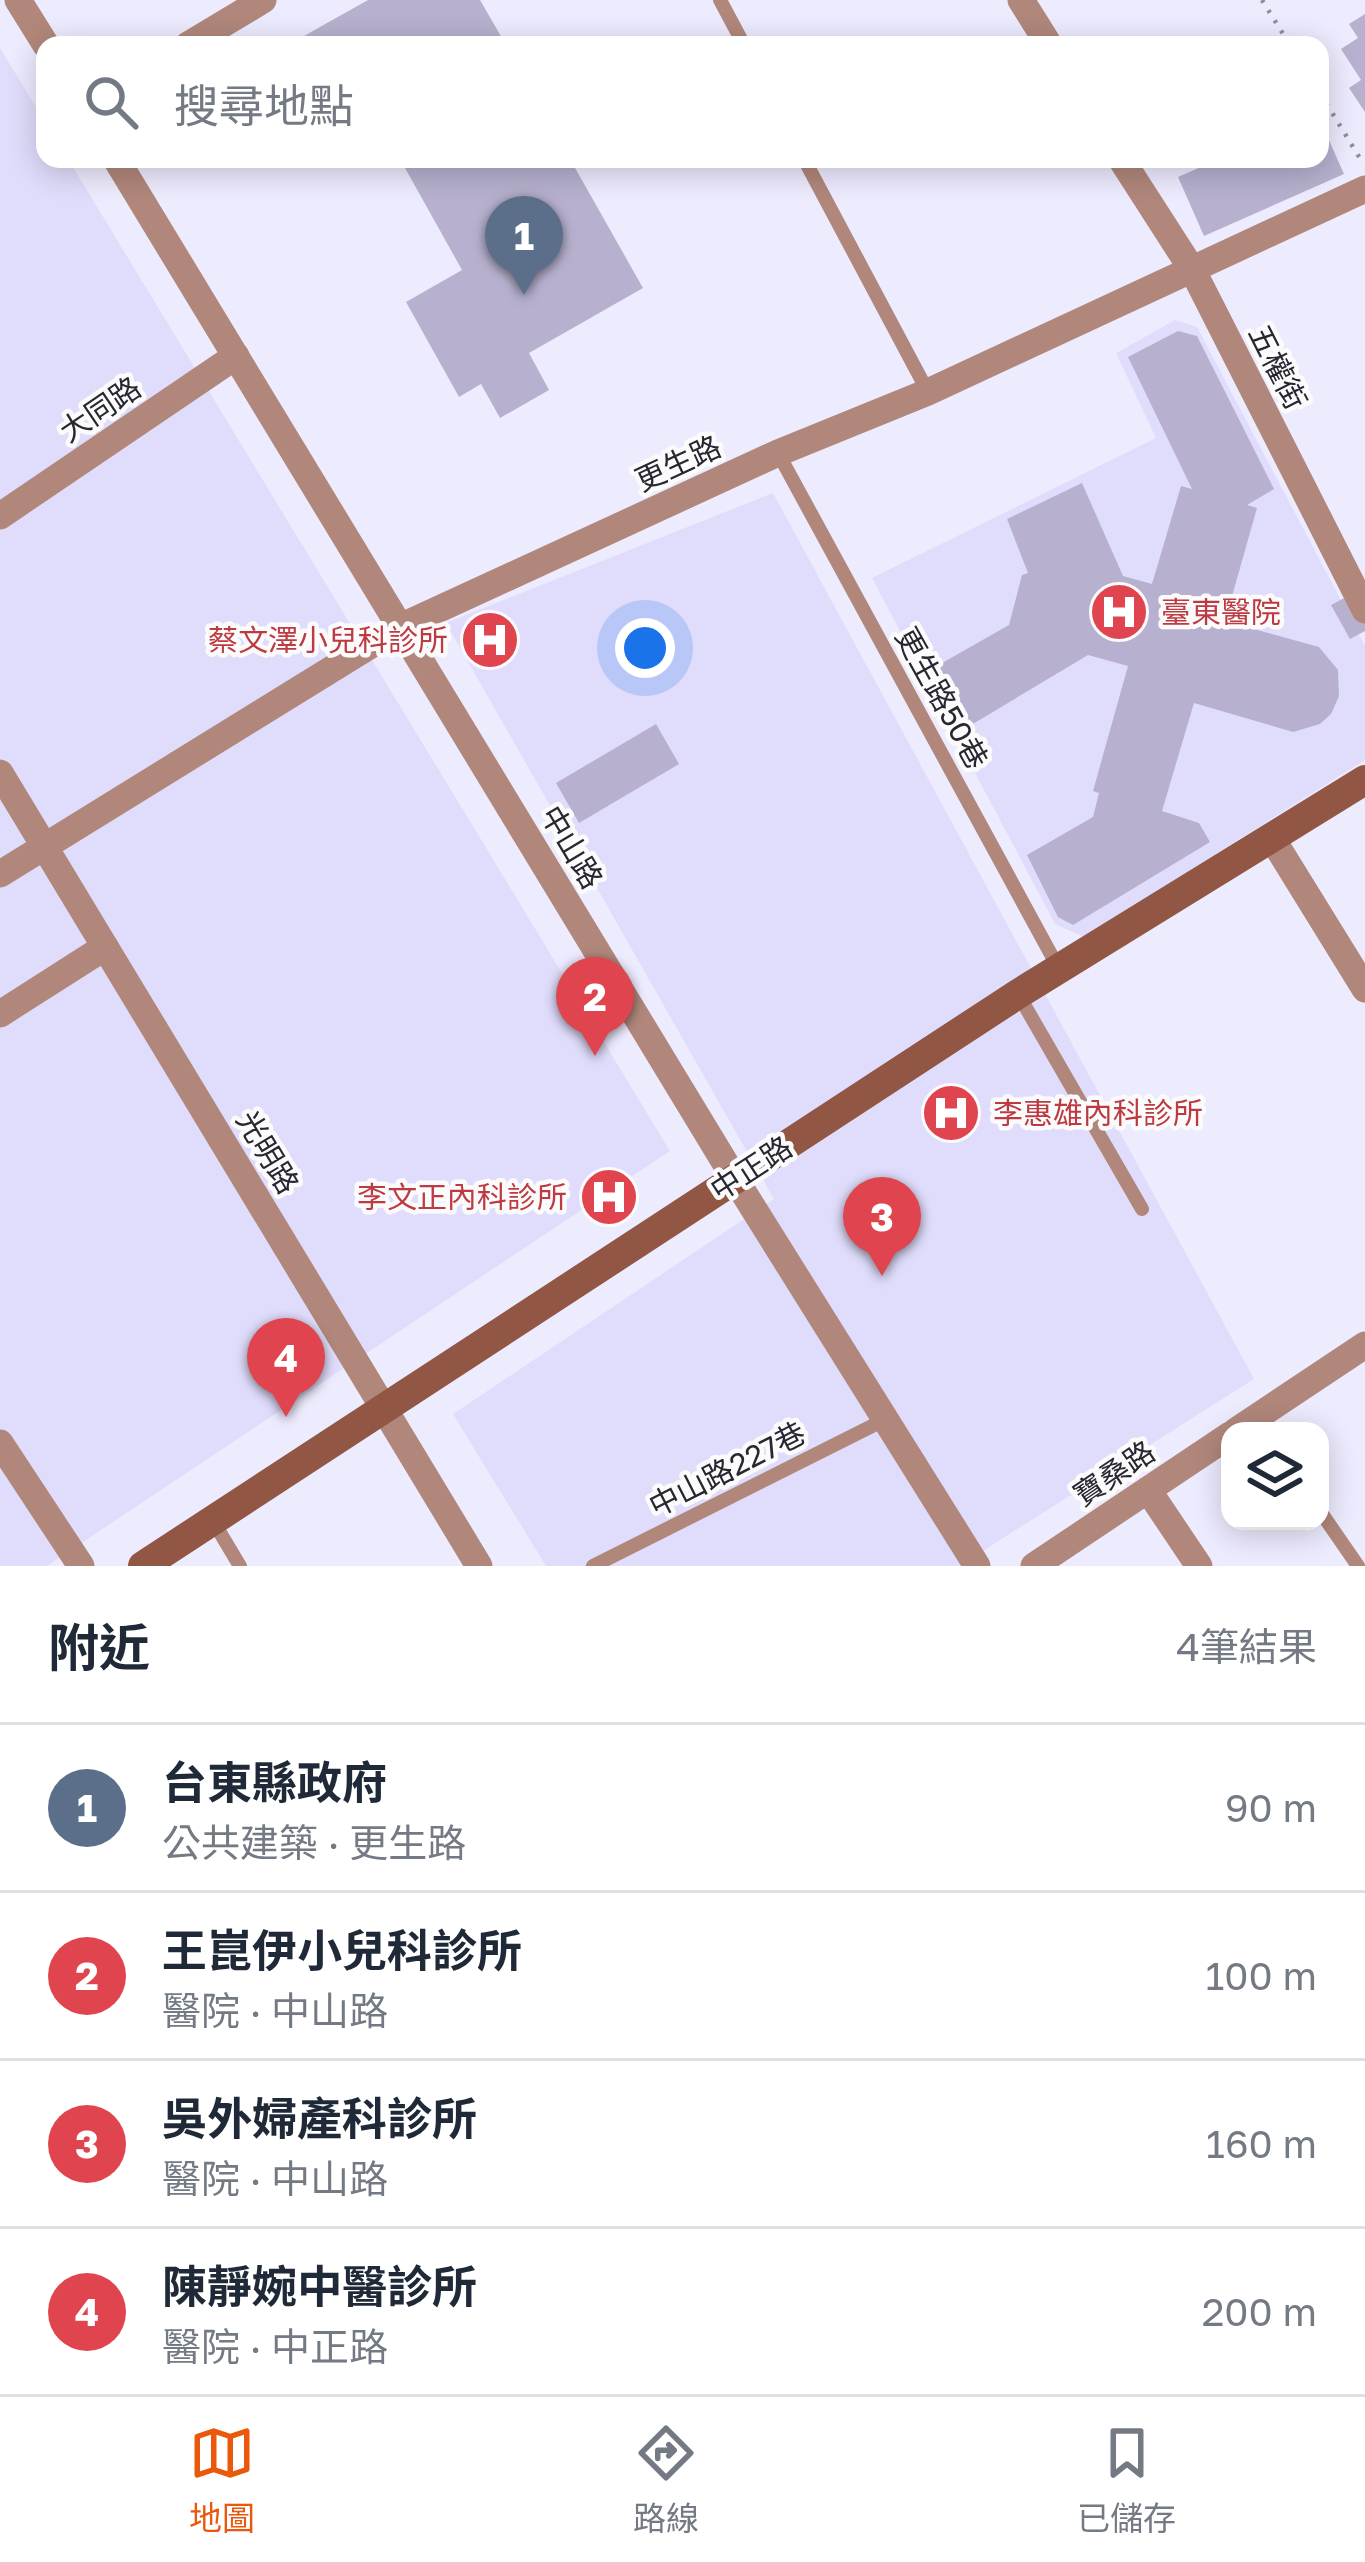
<!DOCTYPE html>
<html lang="zh-TW">
<head>
<meta charset="utf-8">
<style>
	body { margin:0; font-family:"Golos Text","Noto Sans TC",sans-serif; background:#f2f2f3; color:#1f2937 }
	.controls { position:absolute; right:36px; bottom:36px; display:grid; overflow:hidden; border-radius:24px; box-shadow:0 6px 30px #0003 }
	.controls button { width:108px; height:108px; display:grid; place-items:center; padding:0; border:0; border-bottom:3px solid #e0e1e3; background:#fff; color:#1f2937; font:60px sans-serif }
	.you { position:absolute; left:645px; top:648px; width:42px; height:42px; margin:-30px; border:9px solid #fff; border-radius:50%; background:#1a73e8; box-shadow:0 0 0 18px #1a73e833 }
	.badge { display:grid; place-items:center; width:78px; height:78px; border-radius:50%; background:#ea580c; color:#fff; font-size:39px; font-weight:700 }
	.pin { position:absolute; translate:-50% -99px; filter:drop-shadow(0 3px 6px #0008) }
	.pin::after { content:''; position:absolute; top:63px; width:42px; height:36px; background:inherit; clip-path:polygon(0 0,100% 0,50% 100%) }
	.list { margin:0; padding:0; list-style:none }
	h2 { display:flex; justify-content:space-between; align-items:center; height:156px; margin:0; padding:0 48px; font-size:51px }
	h2 small { font-size:39px; font-weight:400; color:#747a83 }
	.list li { display:grid; grid-template-columns:78px 1fr auto; gap:36px; align-items:center; box-sizing:border-box; height:168px; padding:0 48px; border-top:3px solid #e0e1e3 }
	.list b { display:block; font-size:45px; white-space:nowrap }
	.list p { margin:0; font-size:39px; white-space:nowrap; color:#747a83 }
	.list em { font-size:39px; font-style:normal; color:#747a83 }
	.icon { flex:none; width:66px; height:66px; fill:none; stroke:currentColor; stroke-width:2; stroke-linecap:round; stroke-linejoin:round }
	.map { position:relative; flex:none; width:1365px; height:1566px; overflow:hidden }
	.search { position:absolute; background:#fff; box-shadow:0 6px 30px #0003; left:36px; right:36px; top:36px; height:132px; display:flex; align-items:center; gap:30px; box-sizing:border-box; padding:0 42px; border-radius:24px; color:#747a83; font-size:45px }
	.sheet { height:828px; background:#fff }
	nav { display:flex; justify-content:space-around; align-items:center; box-sizing:border-box; height:168px; border-top:3px solid #e0e1e3; background:#fff; font-size:33px; color:#747a83 }
	nav a { display:grid; justify-items:center; gap:6px }
	nav .on { color:#ea580c }
	.map>svg:first-child { display:block }
</style>
</head>
<body>
<div class="map">
<svg width="1365" height="1566" viewBox="0 0 1365 1566">
	<rect width="100%" height="100%" fill="#edebfe"/>
	<!-- built -->
	<g fill="#e0ddfc">
		<path d="M0,48L45,122V159H68L670,1151L47,1566H0Z"/>
		<path d="M1175,320L1197,327L1365,646V760L1084,937L1055,924L872,578L1156,438L1116,353Z"/>
		<path d="M773,493L1254,1379L959,1566H546L453,1414L774,1199L446,623Z"/>
	</g>
	<!-- building -->
	<g fill="#b7b1cf">
		<path d="M368,0H480L506,45H288Z"/>
		<path d="M1365,14V112L1349,88L1361,80L1341,49L1358,38L1349,24Z"/>
		<path d="M1320,120L1344,174L1204,236L1178,177L1219,159H1320Z"/>
		<path d="M400,159H570L643,288L529,353L549,390L500,418L481,384L459,397L406,302L462,270Z"/>
		<path d="M1178,331L1197,336L1274,489L1247,505L1257,508L1225,621L1319,647L1338,670L1339,696L1331,714L1320,724L1293,732L1194,703L1162,811L1199,823L1210,842L1073,925L1058,917L1027,855L1093,817L1099,793L1093,791L1128,666L1088,655L961,731L928,671L1009,625L1022,575L1028,573L1007,519L1082,483L1123,576L1152,584L1181,486L1192,489L1128,357Z"/>
		<path d="M1365,587V631L1350,639L1331,605Z"/>
		<path d="M656,724L679,764L579,823L556,783Z"/>
	</g>
	<g fill="none" stroke-linecap="round" stroke-linejoin="round">
		<!-- path -->
		<g stroke="#8e8d9c" stroke-width="4.5" stroke-dasharray="3 9" stroke-linecap="butt">
			<path d="M1262,0L1290,45"/>
			<path d="M1320,93L1361,160"/>
		</g>
		<!-- lane -->
		<g stroke="#b1877b" stroke-width="14">
			<path d="M720,0L744,45"/>
			<path d="M804,159L928,392"/>
			<path d="M778,453L1059,969"/>
			<path d="M1018,994L1142,1209"/>
			<path d="M1320,1511L1358,1566"/>
			<path d="M213,1521L240,1566"/>
			<path d="M593,1566L886,1419"/>
		</g>
		<!-- street -->
		<g stroke="#b1877b" stroke-width="27">
			<path d="M18,0L46,45"/>
			<path d="M1021,0L1049,45"/>
			<path d="M188,45L263,0"/>
			<path d="M116,159L735,1179L977,1566"/>
			<path d="M1121,159L1193,271L1365,610"/>
			<path d="M0,516L236,356"/>
			<path d="M0,773L479,1566"/>
			<path d="M1273,840L1365,989"/>
			<path d="M0,874L400,627L778,453L928,392L1365,189"/>
			<path d="M0,1014L105,947"/>
			<path d="M1236,1431L1365,1345"/>
			<path d="M0,1443L81,1566"/>
			<path d="M1148,1490L1199,1566"/>
			<path d="M1034,1566L1230,1435"/>
		</g>
		<!-- secondary -->
		<path stroke="#915644" stroke-width="30" d="M143,1566L1018,994L1365,780"/>
	</g>
	<!-- icons -->
	<defs>
		<g id="hospital-disc" transform="scale(3)"><circle r="9.5" fill="#e0444e" stroke="#fbfbfb"/><path d="M-5-5h3v3.5h4V-5h3V5h-3V1.5h-4V5h-3Z" fill="#fff"/></g>
	</defs>
	<g fill-rule="evenodd">
		<use href="#hospital-disc" x="1119" y="612"/>
		<use href="#hospital-disc" x="490" y="640"/>
		<use href="#hospital-disc" x="951" y="1113"/>
		<use href="#hospital-disc" x="609" y="1197"/>
	</g>
	<g text-anchor="middle" dominant-baseline="central" stroke-width="9" stroke-linejoin="round" paint-order="stroke">
		<!-- street labels -->
		<g font-size="30" fill="#272631" stroke="#fbfbfb">
			<text transform="translate(1278 367) rotate(63)">五權街</text>
			<text transform="translate(100 409) rotate(-34)">大同路</text>
			<text transform="translate(678 463) rotate(-25)">更生路</text>
			<text transform="translate(942 698) rotate(61)">更生路50巷</text>
			<text transform="translate(572 847) rotate(59)">中山路</text>
			<text transform="translate(268 1152) rotate(59)">光明路</text>
			<text transform="translate(751 1168) rotate(-33)">中正路</text>
			<text transform="translate(727 1469) rotate(-27)">中山路227巷</text>
			<text transform="translate(1114 1473) rotate(-34)">寶桑路</text>
		</g>
		<!-- health labels -->
		<g font-size="30" fill="#be3a42" stroke="#fbfbfb" text-anchor="start">
			<text x="1161" y="612">臺東醫院</text>
			<text x="448" y="640" text-anchor="end">蔡文澤小兒科診所</text>
			<text x="993" y="1113">李惠雄內科診所</text>
			<text x="567" y="1197" text-anchor="end">李文正內科診所</text>
		</g>
	</g>
</svg>
<div class="controls">
<button><svg class="icon" aria-label="layers" viewBox="0 0 24 24"><path d="M12 4l9 5-9 5-9-5zM3 14l9 5 9-5"/></svg></button>
</div>
<div class="you"></div>
<div class="pin badge" style="left:524px;top:295px;background:#5c6f8a">1</div>
<div class="pin badge" style="left:595px;top:1056px;background:#e0444e">2</div>
<div class="pin badge" style="left:882px;top:1276px;background:#e0444e">3</div>
<div class="pin badge" style="left:286px;top:1417px;background:#e0444e">4</div>
<div class="search"><svg class="icon" aria-label="search" viewBox="0 0 24 24"><circle cx="10" cy="10" r="6"/><path d="M15 15l6 6"/></svg>搜尋地點</div>
</div>
<section class="sheet">
<h2>附近<small>4筆結果</small></h2>
<ul class="list">
<li><span class="badge" style="background:#5c6f8a">1</span><div><b>台東縣政府</b><p>公共建築 · 更生路</p></div><em>90 m</em></li>
<li><span class="badge" style="background:#e0444e">2</span><div><b>王崑伊小兒科診所</b><p>醫院 · 中山路</p></div><em>100 m</em></li>
<li><span class="badge" style="background:#e0444e">3</span><div><b>吳外婦產科診所</b><p>醫院 · 中山路</p></div><em>160 m</em></li>
<li><span class="badge" style="background:#e0444e">4</span><div><b>陳靜婉中醫診所</b><p>醫院 · 中正路</p></div><em>200 m</em></li>
</ul>
</section>
<nav>
<a class="on"><svg class="icon" aria-label="map" viewBox="0 0 24 24"><path d="M3 6l6-2 6 2 6-2v14l-6 2-6-2-6 2zM9 4v14M15 6v14"/></svg>地圖</a>
<a><svg class="icon" aria-label="directions" viewBox="0 0 24 24"><path d="M12 3l9 9-9 9-9-9zM9 14v-3h6M13 9l2 2-2 2"/></svg>路線</a>
<a><svg class="icon" aria-label="saved" viewBox="0 0 24 24"><path d="M7 4h10v16l-5-4-5 4z"/></svg>已儲存</a>
</nav>
</body>
</html>
